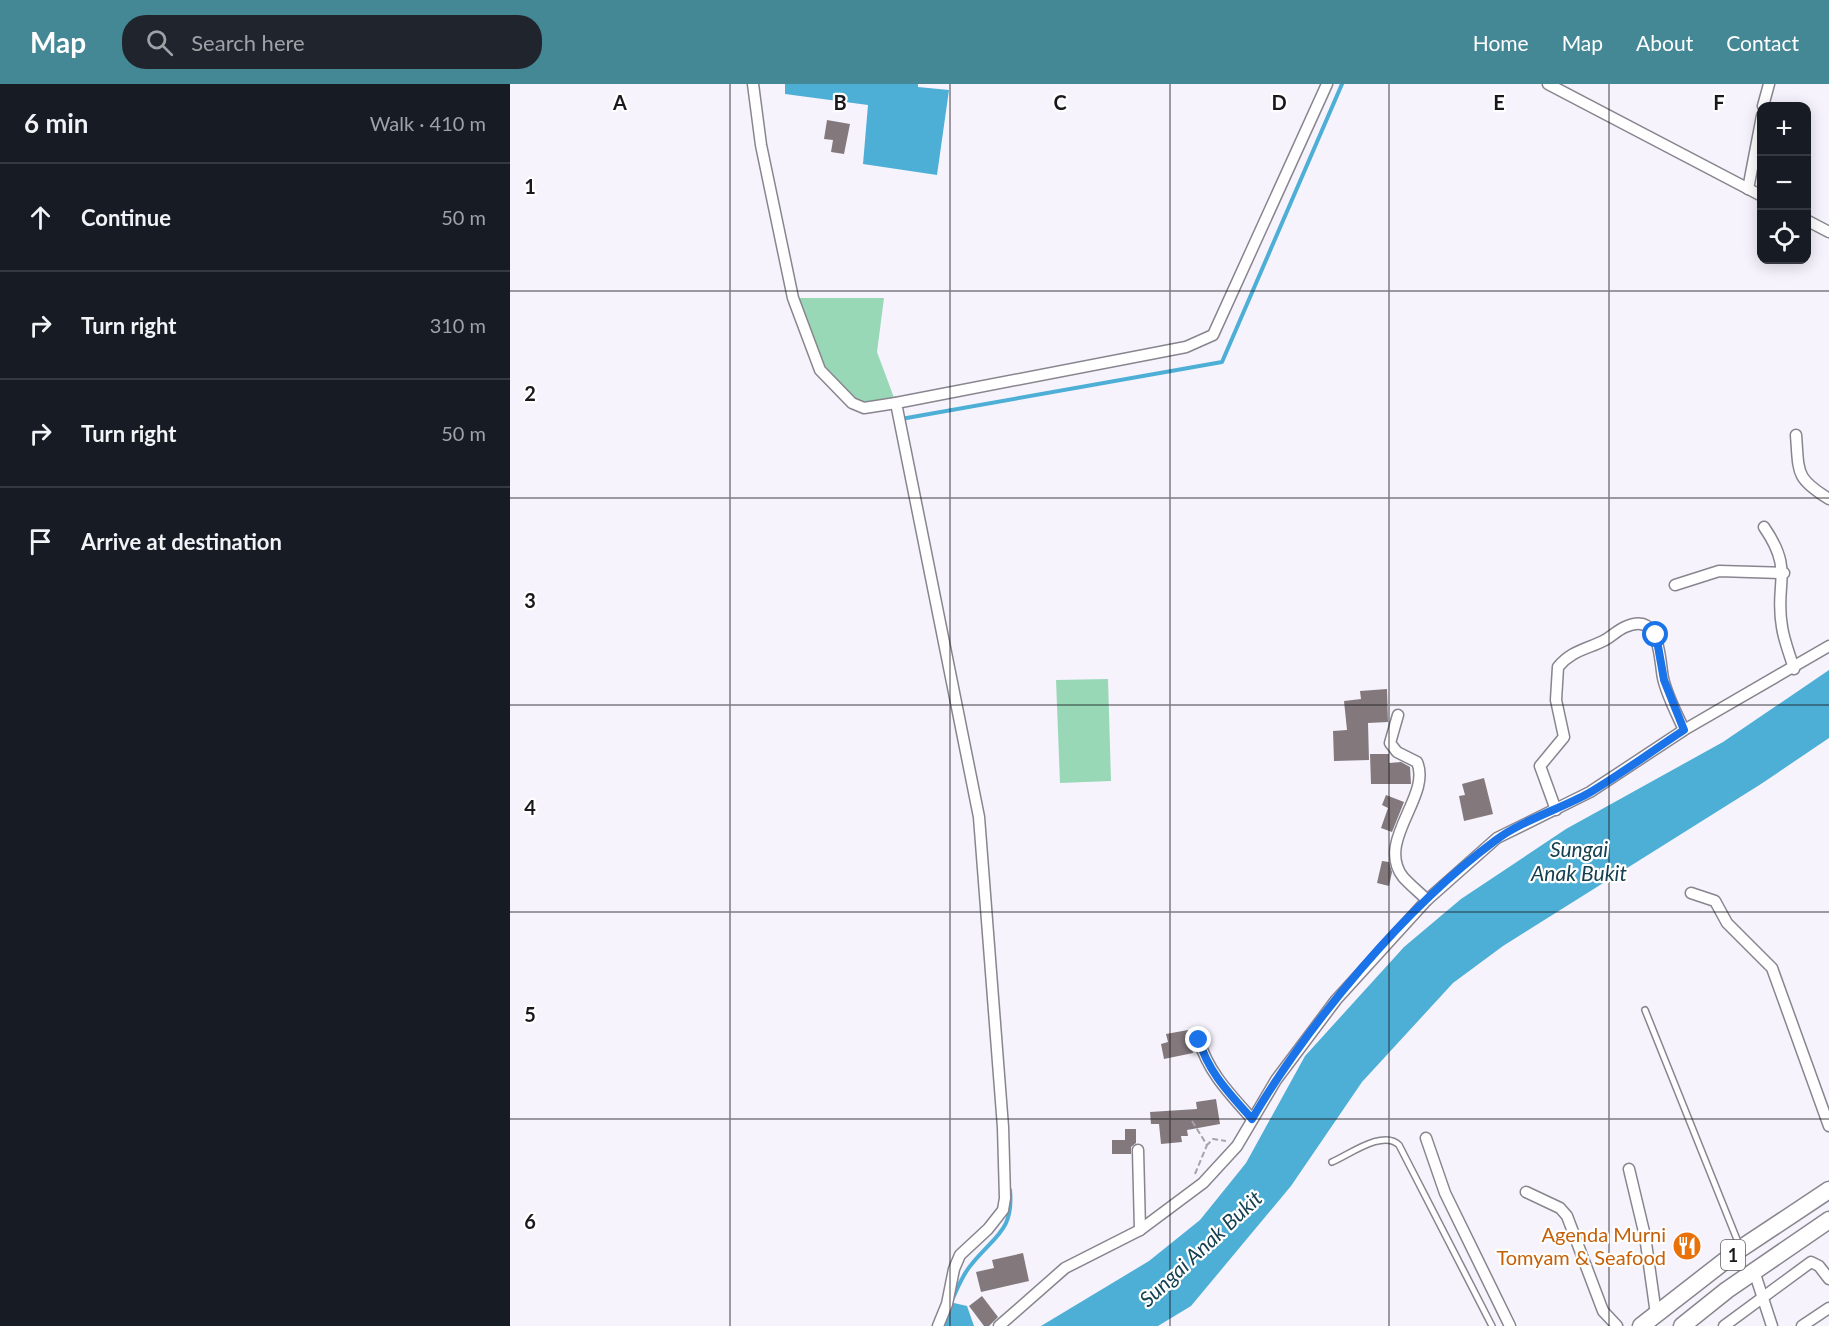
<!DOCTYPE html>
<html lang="en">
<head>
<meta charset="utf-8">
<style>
	body { margin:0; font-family:Lato,sans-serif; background:#20242c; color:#f1f3f6 }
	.controls { position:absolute; right:18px; top:18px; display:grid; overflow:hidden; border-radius:12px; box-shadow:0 3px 15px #0003 }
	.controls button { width:54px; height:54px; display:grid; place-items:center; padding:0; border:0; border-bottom:2px solid #363941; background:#171b24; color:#f1f3f6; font:30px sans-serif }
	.stop { position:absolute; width:18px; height:18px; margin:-14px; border:4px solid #1a73e8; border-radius:50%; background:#fff }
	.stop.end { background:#1a73e8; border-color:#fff; box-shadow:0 2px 6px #0008 }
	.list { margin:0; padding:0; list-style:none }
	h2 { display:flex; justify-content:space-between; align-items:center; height:78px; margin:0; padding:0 24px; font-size:26px }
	h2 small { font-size:20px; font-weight:400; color:#9ea1a6 }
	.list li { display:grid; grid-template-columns:39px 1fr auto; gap:18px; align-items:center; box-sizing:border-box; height:108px; padding:0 24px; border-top:2px solid #363941 }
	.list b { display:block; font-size:22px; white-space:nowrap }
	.list em { font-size:20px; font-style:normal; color:#9ea1a6 }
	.icon { flex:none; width:33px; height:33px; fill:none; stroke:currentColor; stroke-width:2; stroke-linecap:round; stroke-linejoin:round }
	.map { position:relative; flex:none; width:1319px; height:1242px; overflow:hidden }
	header { display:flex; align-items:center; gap:36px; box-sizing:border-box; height:84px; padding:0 30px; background:#448896; color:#fff }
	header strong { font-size:28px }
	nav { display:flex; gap:33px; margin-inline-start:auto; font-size:21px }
	.search { width:420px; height:54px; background:#20242c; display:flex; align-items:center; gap:15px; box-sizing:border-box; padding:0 21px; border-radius:24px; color:#9ea1a6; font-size:22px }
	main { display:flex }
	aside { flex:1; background:#171b24 }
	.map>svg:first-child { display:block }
</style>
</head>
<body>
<header>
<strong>Map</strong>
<div class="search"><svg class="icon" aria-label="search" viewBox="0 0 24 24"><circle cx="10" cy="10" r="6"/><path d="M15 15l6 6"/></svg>Search here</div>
<nav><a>Home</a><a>Map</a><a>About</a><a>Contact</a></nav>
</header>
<main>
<aside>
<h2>6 min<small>Walk · 410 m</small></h2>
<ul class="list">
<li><svg class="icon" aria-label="ahead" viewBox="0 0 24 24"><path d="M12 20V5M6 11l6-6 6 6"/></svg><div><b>Continue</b></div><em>50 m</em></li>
<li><svg class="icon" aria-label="right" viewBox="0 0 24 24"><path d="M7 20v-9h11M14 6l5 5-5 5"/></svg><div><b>Turn right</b></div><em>310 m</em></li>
<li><svg class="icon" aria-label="right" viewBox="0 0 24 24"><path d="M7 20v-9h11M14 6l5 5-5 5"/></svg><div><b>Turn right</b></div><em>50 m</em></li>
<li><svg class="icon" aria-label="arrive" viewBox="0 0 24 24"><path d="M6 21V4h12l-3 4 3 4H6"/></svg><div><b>Arrive at destination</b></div></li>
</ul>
</aside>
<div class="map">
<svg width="1319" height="1242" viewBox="0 0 1319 1242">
	<rect width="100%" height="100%" fill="#f6f3fd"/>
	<!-- green -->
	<g fill="#98d8b7">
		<path d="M283,214H374L367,268L386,319L354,324L310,286Z"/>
		<path d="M598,595L601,697L550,699L546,596Z"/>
	</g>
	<!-- water -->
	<g fill="#4eafd6">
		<path d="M275,0H408V3L439,6L427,91L353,80L358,21L275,10Z"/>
		<path d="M1319,586V654L1251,700L993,862L943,899L852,998L781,1102L681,1222L648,1242H531L639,1177L690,1136L736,1079L795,972L894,863L951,815L1056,745L1213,658Z"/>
		<path d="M444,1219L457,1222L464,1242H435L439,1220Z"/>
	</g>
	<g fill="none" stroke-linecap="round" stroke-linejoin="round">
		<!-- stream -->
		<g stroke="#4eafd6" stroke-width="4">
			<path d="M391,335L712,278L832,0"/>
			<path d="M443,1214C448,1203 453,1190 461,1181C484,1152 504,1147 500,1106"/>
		</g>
	</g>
	<!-- building -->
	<g fill="#83797d">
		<path d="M317,36L340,40L334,70L321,68L323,56L314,55Z"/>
		<path d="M877,605L878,638L858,639L859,676L824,677L823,647L837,646L834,617L851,615L850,607Z"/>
		<path d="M860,670H879V679L891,678L900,683L901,700H861Z"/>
		<path d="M974,694L983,730L954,737L949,712L955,711L952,700Z"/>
		<path d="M876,711L894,718L882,748L871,744L878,724L872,721Z"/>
		<path d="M872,777L879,778L882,788L879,802L867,799Z"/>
		<path d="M678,946L683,969L654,975L651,960L658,958L656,950Z"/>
		<path d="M706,1015L710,1040L677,1046L678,1052H671L672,1058L651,1060L649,1040H641L640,1028L687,1025L686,1018Z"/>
		<path d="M615,1045H626V1059L621,1063V1070H602V1056H615Z"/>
		<path d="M513,1169L519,1197L471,1208L466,1188L484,1184L482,1176Z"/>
		<path d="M472,1212L488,1233L479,1242H474L459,1222Z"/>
	</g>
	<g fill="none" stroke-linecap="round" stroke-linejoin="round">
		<!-- service casing -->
		<g stroke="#88858e" stroke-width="8">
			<g id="service">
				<path d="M1135,926L1230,1163"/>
				<path d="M822,1078C839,1071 873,1045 889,1061L982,1242"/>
			</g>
		</g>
		<!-- minor casing -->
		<g stroke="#88858e" stroke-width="13">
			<g id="minor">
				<path d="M243,0L251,61L283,214L310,286L342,319L354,324L386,319"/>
				<path d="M1038,0L1252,112"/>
				<path d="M1253,22L1259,0"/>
				<path d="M1238,105L1252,32"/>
				<path d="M1296,136L1319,148"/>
				<path d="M1286,351C1289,389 1285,394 1319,415"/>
				<path d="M1254,443C1285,488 1264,499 1272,543C1274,557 1280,571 1284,585"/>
				<path d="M1165,501L1209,487L1274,489"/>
				<path d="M888,631L880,659L887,668L907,678C922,712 865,757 893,793C900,801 909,808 917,816"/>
				<path d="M1046,726L1030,682L1054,653L1046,616L1048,583C1062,566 1078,565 1095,556C1102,552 1108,546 1115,543C1151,527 1149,574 1153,594C1157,612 1167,630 1174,646"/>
				<path d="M1181,809L1205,817L1217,839L1262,884L1319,1042"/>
				<path d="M689,956C698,988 720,1010 742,1035"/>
				<path d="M916,1054L935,1109L1000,1242"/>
				<path d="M628,1066L630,1146"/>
				<path d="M1119,1085L1135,1152L1146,1230"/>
				<path d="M1016,1108L1050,1124L1057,1132L1093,1227L1107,1242"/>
				<path d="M1244,1187L1262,1242"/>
				<path d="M428,1242L437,1220L444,1185L450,1171L478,1145L493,1126L495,1114L493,1043L469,733L386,319L676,263L703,251L817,0"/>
				<path d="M489,1242L555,1184L630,1146L693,1099L727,1062L766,996L826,916L917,816L987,754L1080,708L1174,646L1319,562"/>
				<path d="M1214,1242L1301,1178L1309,1182L1319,1195"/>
				<path d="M1292,1242L1319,1224"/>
			</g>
		</g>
		<!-- trunk casing -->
		<g stroke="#88858e" stroke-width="19">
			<g id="trunk">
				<path d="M1131,1242L1230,1165L1319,1106"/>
				<path d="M1172,1242L1217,1206L1319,1136"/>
			</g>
		</g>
		<!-- path -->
		<g stroke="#a5a3ab" stroke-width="2" stroke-dasharray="6 3" stroke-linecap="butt">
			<path d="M682,1037L697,1061L703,1055L716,1057"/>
			<path d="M685,1090L697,1061"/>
		</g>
		<!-- service -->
		<use href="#service" stroke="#fff" stroke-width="5"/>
		<!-- minor -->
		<use href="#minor" stroke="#fff" stroke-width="10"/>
		<!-- trunk -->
		<use href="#trunk" stroke="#fff" stroke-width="16"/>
	</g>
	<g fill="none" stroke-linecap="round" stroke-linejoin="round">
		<!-- route -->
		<path stroke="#1a73e8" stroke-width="8" d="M689,956C698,988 720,1010 742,1035C799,939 895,823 986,756C1011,737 1050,725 1079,709C1111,690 1142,667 1174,646L1154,596L1146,551"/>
	</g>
	<!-- grid -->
	<path fill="none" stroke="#19181c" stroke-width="1.5" stroke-opacity="0.55" d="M220,0V1242M440,0V1242M660,0V1242M879,0V1242M1099,0V1242M0,207H1319M0,414H1319M0,621H1319M0,828H1319M0,1035H1319"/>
	<!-- icons -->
	<defs>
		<g id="restaurant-disc" transform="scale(1.5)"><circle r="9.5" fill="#e8710a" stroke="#fff"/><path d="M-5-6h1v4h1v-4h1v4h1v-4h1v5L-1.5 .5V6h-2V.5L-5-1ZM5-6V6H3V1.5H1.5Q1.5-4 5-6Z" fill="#fff"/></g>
	</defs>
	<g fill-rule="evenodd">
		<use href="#restaurant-disc" x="1177" y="1162"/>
	</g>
	<g text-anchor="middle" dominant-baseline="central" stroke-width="4.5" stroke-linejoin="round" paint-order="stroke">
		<!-- shield labels -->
		<rect fill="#fff" stroke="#5e5d60" stroke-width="1.5" x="1211" y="1156" width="24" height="30" rx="4.5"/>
		<g font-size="18" font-weight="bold" fill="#19181c">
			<text x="1223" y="1171">1</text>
		</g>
		<!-- food labels -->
		<g font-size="20" fill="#c56008" stroke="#fff" text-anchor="end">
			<text x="1156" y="1150">Agenda Murni<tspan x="1156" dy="23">Tomyam &amp; Seafood</tspan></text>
		</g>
		<!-- water labels -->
		<g font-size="21" font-style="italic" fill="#154051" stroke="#fff">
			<text x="1069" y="764">Sungai<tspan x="1069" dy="24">Anak Bukit</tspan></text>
			<text transform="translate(690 1164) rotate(-43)">Sungai Anak Bukit</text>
		</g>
	</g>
	<g font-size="20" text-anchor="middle" font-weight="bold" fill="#19181c" stroke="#fff" stroke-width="4.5" stroke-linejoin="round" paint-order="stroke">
		<text x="110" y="26">A</text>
		<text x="330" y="26">B</text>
		<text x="550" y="26">C</text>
		<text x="769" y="26">D</text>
		<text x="989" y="26">E</text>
		<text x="1209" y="26">F</text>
		<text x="20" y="110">1</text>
		<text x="20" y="317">2</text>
		<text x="20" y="524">3</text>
		<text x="20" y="731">4</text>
		<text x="20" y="938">5</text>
		<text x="20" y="1145">6</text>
	</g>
</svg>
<div class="controls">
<button>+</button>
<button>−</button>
<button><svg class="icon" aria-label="locate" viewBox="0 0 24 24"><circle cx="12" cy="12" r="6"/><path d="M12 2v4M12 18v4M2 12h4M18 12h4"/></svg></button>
</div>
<div class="stop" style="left:1146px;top:551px"></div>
<div class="stop end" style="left:689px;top:956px"></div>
</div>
</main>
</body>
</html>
